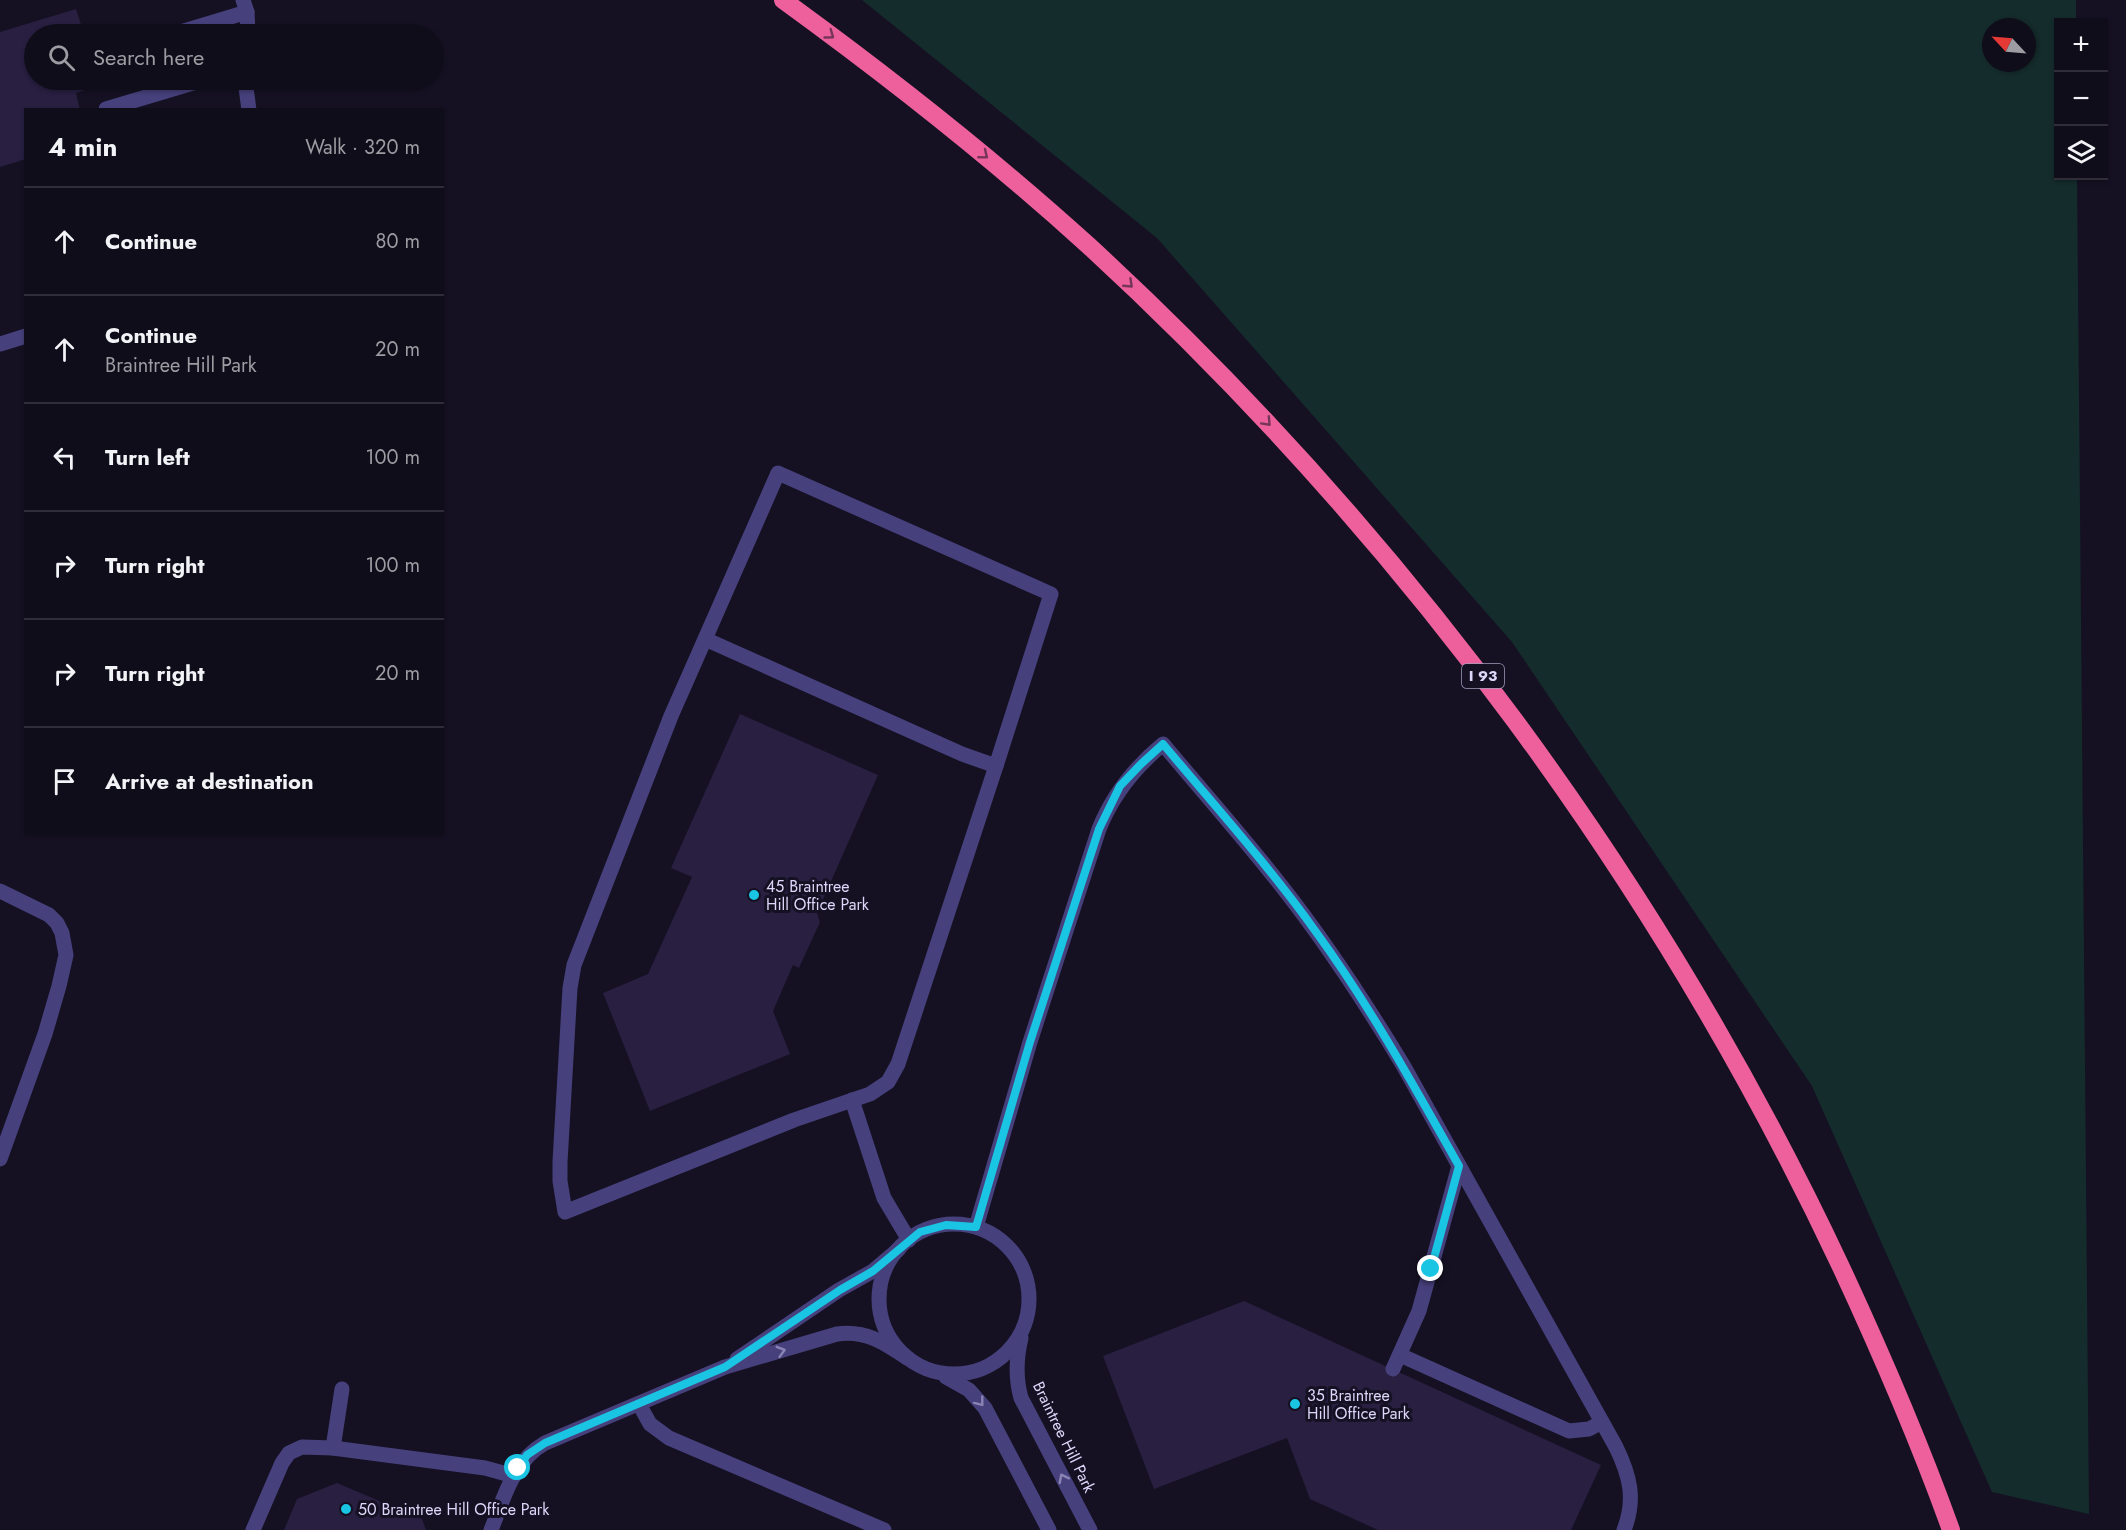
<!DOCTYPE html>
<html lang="en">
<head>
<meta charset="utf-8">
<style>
	body { margin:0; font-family:Jost,sans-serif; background:#191623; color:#f1f3f6 }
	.controls { position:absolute; right:18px; top:18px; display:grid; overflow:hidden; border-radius:0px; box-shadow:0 2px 4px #0004 }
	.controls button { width:54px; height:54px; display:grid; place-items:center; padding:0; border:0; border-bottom:2px solid #302d39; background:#100d1a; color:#f1f3f6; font:30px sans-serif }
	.compass { position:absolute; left:1982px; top:18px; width:54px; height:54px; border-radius:50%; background:#100d1a; box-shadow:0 2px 4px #0004; rotate:296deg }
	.stop { position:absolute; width:18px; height:18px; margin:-14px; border:4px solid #1ac5e4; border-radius:50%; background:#fff }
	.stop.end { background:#1ac5e4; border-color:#fff; box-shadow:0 2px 6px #0008 }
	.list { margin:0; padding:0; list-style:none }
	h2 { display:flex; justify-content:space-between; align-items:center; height:78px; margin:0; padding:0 24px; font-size:26px }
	h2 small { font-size:20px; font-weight:400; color:#9c9ca2 }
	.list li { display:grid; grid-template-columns:39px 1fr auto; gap:18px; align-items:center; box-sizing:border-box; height:108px; padding:0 24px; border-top:2px solid #302d39 }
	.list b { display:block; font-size:22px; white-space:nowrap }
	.list p { margin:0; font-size:20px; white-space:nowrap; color:#9c9ca2 }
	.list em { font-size:20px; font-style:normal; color:#9c9ca2 }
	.icon { flex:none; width:33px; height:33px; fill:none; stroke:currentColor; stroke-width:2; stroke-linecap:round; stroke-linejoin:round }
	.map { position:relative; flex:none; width:2126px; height:1530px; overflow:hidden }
	.search { position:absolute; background:#100d1a; box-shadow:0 2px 4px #0004; left:24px; top:24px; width:420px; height:66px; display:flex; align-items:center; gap:15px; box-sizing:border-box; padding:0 21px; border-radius:33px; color:#9c9ca2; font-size:22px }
	.panel { position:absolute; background:#100d1a; box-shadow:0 2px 4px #0004; left:24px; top:108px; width:420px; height:726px; border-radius:0px }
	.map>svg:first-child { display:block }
</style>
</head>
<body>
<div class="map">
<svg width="2126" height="1530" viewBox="0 0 2126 1530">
	<rect width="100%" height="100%" fill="#151123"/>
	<!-- green -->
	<path fill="#152c2c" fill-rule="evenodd" d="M862,0H2076V22H2058V176H2077L2089,1514L1992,1492L1812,1086L1512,642L1157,238ZM1991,27H2027V63H1991Z"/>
	<!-- building -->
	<g fill="#281f41">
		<path d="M76,9L84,34H34V80H97L99,86L76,93L80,110H26V159L0,167V32Z"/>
		<path d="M740,714L878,775L817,913L820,922L799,968L793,965L773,1011L790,1054L650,1111L603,993L648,974L692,877L671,868Z"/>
		<path d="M1244,1301L1601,1465L1571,1530H1378L1310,1499L1287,1438L1154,1489L1103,1356Z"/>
		<path d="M337,1483L422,1519L426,1530H284L297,1499Z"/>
	</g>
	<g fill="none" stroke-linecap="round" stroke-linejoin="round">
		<!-- service -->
		<g stroke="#46417c" stroke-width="15">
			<path d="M243,0L247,12L248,34"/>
			<path d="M174,34L247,12"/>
			<path d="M245,80L249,110"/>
			<path d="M106,109L203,80"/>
			<path d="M0,344L26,336"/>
			<path d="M705,639L962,754L996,766L898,1064L888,1082L870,1094L794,1120L565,1212L560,1181V1162L570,988L574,965L671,716Z"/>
			<path d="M705,639L778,473L1051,594L996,766"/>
			<path d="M0,891L49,915L57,923L62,933L66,955L59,986L45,1034L0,1159"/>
			<path d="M852,1100L884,1198L909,1240"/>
			<path d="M976,1227L1030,1042L1099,829C1113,794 1134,768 1163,744C1203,792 1245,839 1283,888C1327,944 1366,1004 1403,1065L1616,1447C1630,1476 1636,1499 1624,1530"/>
			<path d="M1400,1355L1569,1431L1589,1429L1602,1422"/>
			<path d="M737,1359L839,1290L873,1271L899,1249"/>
			<path d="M1393,1369L1419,1311L1459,1166"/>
			<path d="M639,1404L650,1424L669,1438L884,1530"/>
			<path d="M333,1448L342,1389"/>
			<path d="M253,1530L282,1463L289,1453L302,1447L333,1448L485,1468L514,1476"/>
			<path d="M491,1530C504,1498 513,1461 545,1443L725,1367L837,1334C866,1330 885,1343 907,1358"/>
		</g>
		<!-- minor -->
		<g stroke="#46417c" stroke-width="15">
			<circle cx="954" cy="1299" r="75"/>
			<path d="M1021,1338C1016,1359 1015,1377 1021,1398L1090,1530"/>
			<path d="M946,1377L969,1390L985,1408L1049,1530"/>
		</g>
		<!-- motorway -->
		<path stroke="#ed609c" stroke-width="18" d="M783,0C889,77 992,158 1089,246C1402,534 1660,882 1841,1267C1881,1353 1919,1441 1951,1530"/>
	</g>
	<!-- one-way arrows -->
	<defs><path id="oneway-chevron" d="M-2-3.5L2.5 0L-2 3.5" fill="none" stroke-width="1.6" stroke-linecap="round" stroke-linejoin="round" transform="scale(1.5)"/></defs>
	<g stroke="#763559">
		<use href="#oneway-chevron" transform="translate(830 35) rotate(36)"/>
		<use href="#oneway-chevron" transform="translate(984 155) rotate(39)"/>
		<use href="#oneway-chevron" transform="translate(1129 284) rotate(43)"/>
		<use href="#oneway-chevron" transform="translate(1267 422) rotate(47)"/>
	</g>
	<g stroke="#8a84b5">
		<use href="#oneway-chevron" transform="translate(781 1351) rotate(-16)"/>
		<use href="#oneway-chevron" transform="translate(980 1402) rotate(52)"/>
		<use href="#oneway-chevron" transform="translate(1063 1478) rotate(-117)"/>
	</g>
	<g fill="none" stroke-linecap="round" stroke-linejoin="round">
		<!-- route -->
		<path stroke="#1ac5e4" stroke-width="8" d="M518,1468L527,1455L545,1443L725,1367L840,1290L873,1271L920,1232L946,1225L976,1227L1030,1042L1099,829L1120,786L1141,764L1163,744C1215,806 1269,866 1316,932C1370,1006 1414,1086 1459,1166L1431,1269"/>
	</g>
	<!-- markers -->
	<g fill="#1ac5e4" stroke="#151123" stroke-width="2">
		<circle cx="754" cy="895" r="6"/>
		<circle cx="1295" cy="1404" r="6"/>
		<circle cx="346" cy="1509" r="6"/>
	</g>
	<g text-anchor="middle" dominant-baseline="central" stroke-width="6" stroke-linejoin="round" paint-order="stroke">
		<!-- shield labels -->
		<rect fill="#151123" stroke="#a19cba" stroke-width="1.5" x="1462" y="664" width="42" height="24" rx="4.5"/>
		<g font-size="15" font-weight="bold" fill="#ddd7fa">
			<text x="1483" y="676">I 93</text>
		</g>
		<!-- poi labels -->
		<g font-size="16" fill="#ddd7fa" stroke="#151123" text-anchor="start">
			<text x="766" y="886">45 Braintree<tspan x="766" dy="18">Hill Office Park</tspan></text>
			<text x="1307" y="1395">35 Braintree<tspan x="1307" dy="18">Hill Office Park</tspan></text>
			<text x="358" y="1509">50 Braintree Hill Office Park</text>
		</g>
		<!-- street labels -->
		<g font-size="16" fill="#ddd7fa" stroke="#151123">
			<text transform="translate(1064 1437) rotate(64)">Braintree Hill Park</text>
		</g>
	</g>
</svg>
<div class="controls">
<button>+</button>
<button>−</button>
<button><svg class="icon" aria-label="layers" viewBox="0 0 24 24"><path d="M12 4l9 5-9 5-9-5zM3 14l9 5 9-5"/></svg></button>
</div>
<svg class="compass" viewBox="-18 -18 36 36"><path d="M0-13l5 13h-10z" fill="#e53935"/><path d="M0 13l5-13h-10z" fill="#9c9ca2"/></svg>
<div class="stop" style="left:518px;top:1468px"></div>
<div class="stop end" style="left:1431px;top:1269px"></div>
<div class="search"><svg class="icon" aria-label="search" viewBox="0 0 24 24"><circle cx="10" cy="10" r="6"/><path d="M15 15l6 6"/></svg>Search here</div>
<section class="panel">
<h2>4 min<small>Walk · 320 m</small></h2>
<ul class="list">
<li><svg class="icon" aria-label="ahead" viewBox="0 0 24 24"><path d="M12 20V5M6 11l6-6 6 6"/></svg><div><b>Continue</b></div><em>80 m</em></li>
<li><svg class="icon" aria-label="ahead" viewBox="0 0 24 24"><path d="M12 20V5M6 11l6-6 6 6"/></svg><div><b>Continue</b><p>Braintree Hill Park</p></div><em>20 m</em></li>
<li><svg class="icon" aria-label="left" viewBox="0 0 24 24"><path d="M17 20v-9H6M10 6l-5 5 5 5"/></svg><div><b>Turn left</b></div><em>100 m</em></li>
<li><svg class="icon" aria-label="right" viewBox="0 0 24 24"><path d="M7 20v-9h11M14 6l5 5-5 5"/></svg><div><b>Turn right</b></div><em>100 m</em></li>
<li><svg class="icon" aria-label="right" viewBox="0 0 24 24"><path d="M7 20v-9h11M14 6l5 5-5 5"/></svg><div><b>Turn right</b></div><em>20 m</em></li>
<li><svg class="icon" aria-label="arrive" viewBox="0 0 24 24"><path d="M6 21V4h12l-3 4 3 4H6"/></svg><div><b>Arrive at destination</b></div></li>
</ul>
</section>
</div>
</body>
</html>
